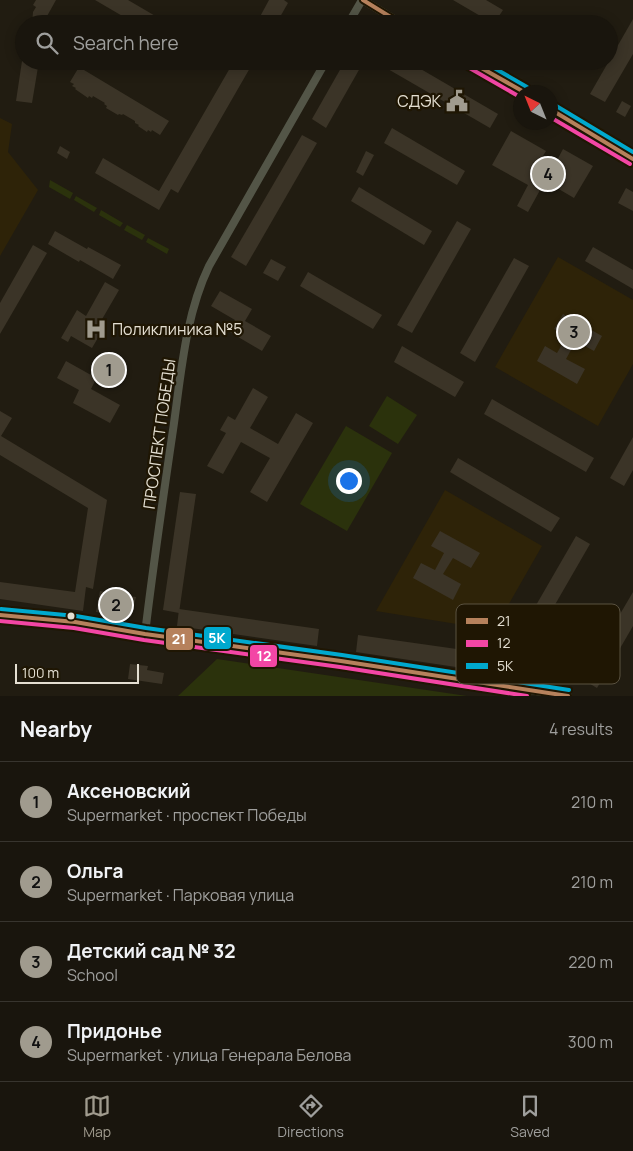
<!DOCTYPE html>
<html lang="en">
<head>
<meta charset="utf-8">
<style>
	body { margin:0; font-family:Manrope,sans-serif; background:#26221b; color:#f1f3f6 }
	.compass { position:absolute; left:513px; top:85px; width:45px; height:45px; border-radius:50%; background:#19150d; box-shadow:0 2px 12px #0003; rotate:317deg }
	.scale { position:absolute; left:15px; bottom:12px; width:124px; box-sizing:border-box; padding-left:5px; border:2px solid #e4dfd2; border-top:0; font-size:14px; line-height:18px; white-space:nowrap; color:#e4dfd2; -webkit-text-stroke:4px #1f1603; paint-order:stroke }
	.you { position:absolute; left:348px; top:480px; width:18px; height:18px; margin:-12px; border:4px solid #fff; border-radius:50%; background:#1a73e8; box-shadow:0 0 0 8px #1a73e833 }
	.badge { display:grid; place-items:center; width:32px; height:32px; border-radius:50%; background:#a09b8e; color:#111; font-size:16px; font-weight:700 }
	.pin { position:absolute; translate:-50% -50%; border:2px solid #fff; box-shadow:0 1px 5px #0006 }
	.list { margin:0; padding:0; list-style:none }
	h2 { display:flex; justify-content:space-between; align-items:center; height:65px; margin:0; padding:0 20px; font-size:21px }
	h2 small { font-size:16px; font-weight:400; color:#9f9f9d }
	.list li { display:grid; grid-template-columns:32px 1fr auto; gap:15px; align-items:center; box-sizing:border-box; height:80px; padding:0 20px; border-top:1px solid #37342e }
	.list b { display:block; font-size:19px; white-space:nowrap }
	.list p { margin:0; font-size:16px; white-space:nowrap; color:#9f9f9d }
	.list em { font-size:16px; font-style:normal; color:#9f9f9d }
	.icon { flex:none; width:28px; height:28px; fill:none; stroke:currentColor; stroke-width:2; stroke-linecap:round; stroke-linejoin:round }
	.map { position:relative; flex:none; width:633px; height:696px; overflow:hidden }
	.search { position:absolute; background:#19150d; box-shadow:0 2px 12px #0003; left:15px; right:15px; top:15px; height:55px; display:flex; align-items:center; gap:12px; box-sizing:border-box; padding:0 18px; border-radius:28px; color:#9f9f9d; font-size:19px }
	.sheet { height:385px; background:#19150d }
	nav { display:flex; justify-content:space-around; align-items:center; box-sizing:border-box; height:70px; border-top:1px solid #37342e; background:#19150d; font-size:14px; color:#9f9f9d }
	nav a { display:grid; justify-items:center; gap:2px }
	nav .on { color:#a09b8e }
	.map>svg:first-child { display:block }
</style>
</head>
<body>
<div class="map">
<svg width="633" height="696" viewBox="0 0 633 696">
	<rect width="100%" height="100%" fill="#211c11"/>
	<!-- built -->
	<g fill="#2e2308">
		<path d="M0,118L12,124L8,152L38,190L0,256Z"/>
		<path d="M558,257L633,300V364L598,426L495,367Z"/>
		<path d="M445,490L542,546L494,630L376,611Z"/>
	</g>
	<!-- green -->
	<g fill="#2b320c">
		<path d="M50,180L73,193L70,199L49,187Z"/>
		<path d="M76,196L97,208L94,212L74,200Z"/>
		<path d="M101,210L123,223L120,227L99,215Z"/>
		<path d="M127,225L145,235L142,240L124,230Z"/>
		<path d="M148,238L169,249L167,254L146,242Z"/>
		<path d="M387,396L417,415L398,444L369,426Z"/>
		<path d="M346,426L392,453L347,531L300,504Z"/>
		<path d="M217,659L467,696H178Z"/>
	</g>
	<!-- building -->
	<g fill="#3b3427">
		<path d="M36,0H56L46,18L45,24H32L33,12L36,7L33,5Z"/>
		<path d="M95,0H128L169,24H136Z"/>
		<path d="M269,0H284L288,3L276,24H256Z"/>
		<path d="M453,0H486L503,10L499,16L512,24H494Z"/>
		<path d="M633,19V54L605,102L590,94Z"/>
		<path d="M22,61H39L32,103L16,101Z"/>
		<path d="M234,61H254L178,193L171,189L159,210L95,173L103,158L159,191Z"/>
		<path d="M345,61H364L326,128L312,119Z"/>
		<path d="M374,61H407L498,114L490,128Z"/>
		<path d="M79,67L169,121L160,135L152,130L151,132L148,130L147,132L138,126L139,125L135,123V121L123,114L122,115L119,114L118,115L106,108L107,106L104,104L105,103L93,96L92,98L89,96L88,98L75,89L76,88L72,86L74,84L70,82Z"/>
		<path d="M622,101L631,106L625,117L616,112Z"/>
		<path d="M392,128L465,171L457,185L384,143Z"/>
		<path d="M511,131L546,151L541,159L554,166L563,149L593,166L574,198L545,181L528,212L517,206L528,185L492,165Z"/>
		<path d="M302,135L317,143L246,266L231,257Z"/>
		<path d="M60,146L70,152L67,159L57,153Z"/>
		<path d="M366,151L374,155L363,176L356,172Z"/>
		<path d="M359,187L432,231L424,245L351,201Z"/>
		<path d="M626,188L633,192V211L618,203Z"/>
		<path d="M457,221L471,229L412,333L397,325Z"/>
		<path d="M55,231L87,249L88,247L121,265L113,279L80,260L79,262L48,244Z"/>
		<path d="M33,245L47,253L0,334V303Z"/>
		<path d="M593,247L633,270V289L585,261Z"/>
		<path d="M514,258L529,266L475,362L460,353Z"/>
		<path d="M271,259L286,267L278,281L263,273Z"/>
		<path d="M308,272L382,315L373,329L300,286Z"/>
		<path d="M105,282L119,290L101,321L106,324L92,348L71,336L68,342L61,338L77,310L86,316Z"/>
		<path d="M220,291L252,309L245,321L271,336L262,351L228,331L235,320L211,306Z"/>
		<path d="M563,314L602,336L594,351L576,341L566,359L585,369L577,384L537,361L545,346L557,353L567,336L554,329Z"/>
		<path d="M402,346L464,382L455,397L394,362Z"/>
		<path d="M104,352L119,361L107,383L97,377L91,389L120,405L110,423L73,403L79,390L57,378L66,361L91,375Z"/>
		<path d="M253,388L268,397L250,428L278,444L296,413L313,423L267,502L250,492L270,458L241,442L223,474L207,466L226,433L220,430L228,416L235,420Z"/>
		<path d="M492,399L594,458L586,472L484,414Z"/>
		<path d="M0,411L12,418L1,436L107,500L93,589L86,587L83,611L0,599V582L75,592L88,508L0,455Z"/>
		<path d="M633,437V470L624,486L610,478Z"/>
		<path d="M458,458L560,518L551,532L450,472Z"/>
		<path d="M180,492L196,494L179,613L163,610Z"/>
		<path d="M440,531L480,553L471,568L453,558L443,574L461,584L453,600L413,578L421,563L435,570L444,553L431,546Z"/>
		<path d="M576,536L590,544L519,667L505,659Z"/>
		<path d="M100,591L136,597L131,617L96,612Z"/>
		<path d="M633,592V626L597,688L582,679Z"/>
		<path d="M179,609L319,629L317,646L177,626Z"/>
		<path d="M358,635L499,655L496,673L356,652Z"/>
		<path d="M130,664L148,666L147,670L164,673L162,684L128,679Z"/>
	</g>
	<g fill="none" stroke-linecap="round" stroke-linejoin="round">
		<!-- street -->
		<g stroke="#535547" stroke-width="8">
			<path d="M363,0L402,24"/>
			<path d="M348,24L362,0"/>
			<path d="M469,61L524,92"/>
			<path d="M550,109L633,159"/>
			<path d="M0,615L75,622L145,634L341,661L568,696"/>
			<path d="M145,634C153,566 163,498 173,430C181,375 185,316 209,266L326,61"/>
		</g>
		<!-- bus-1 casing -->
		<g stroke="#1f1603" stroke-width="8">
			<g id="bus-1">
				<path d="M363,0L402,24"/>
				<path d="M469,61L524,92"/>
				<path d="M550,109L633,159"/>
				<path d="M0,615L75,622L145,634L341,661L568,696"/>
			</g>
		</g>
		<!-- bus-2 casing -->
		<g stroke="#1f1603" stroke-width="8">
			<g id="bus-2">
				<path d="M466,66L520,97"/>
				<path d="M550,117L630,164"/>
				<path d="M0,621L74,628L144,640L340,667L527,696"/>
			</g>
		</g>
		<!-- bus-3 casing -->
		<g stroke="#1f1603" stroke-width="8">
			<g id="bus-3">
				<path d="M482,61L527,87"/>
				<path d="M553,104L633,152"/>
				<path d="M1,609L76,616L146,628L342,655L569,690"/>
			</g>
		</g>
		<!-- bus-1 -->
		<use href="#bus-1" stroke="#b6815c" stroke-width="4"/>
		<!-- bus-2 -->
		<use href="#bus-2" stroke="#f346a5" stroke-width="4"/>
		<!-- bus-3 -->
		<use href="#bus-3" stroke="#00a9ce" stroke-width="4"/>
	</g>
	<!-- icons -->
	<defs>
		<g id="civic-bare" transform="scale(1.725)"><path d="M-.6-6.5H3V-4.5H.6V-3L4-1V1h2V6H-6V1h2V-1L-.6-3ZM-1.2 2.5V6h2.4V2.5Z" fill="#a09b8e" stroke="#1f1603" stroke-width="2.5" paint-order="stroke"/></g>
		<g id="hospital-bare" transform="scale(1.725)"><path d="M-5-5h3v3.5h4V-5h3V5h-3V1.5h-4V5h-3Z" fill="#a09b8e" stroke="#1f1603" stroke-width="2.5" paint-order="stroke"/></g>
	</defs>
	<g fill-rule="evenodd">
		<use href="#civic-bare" x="457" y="101"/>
		<use href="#hospital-bare" x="96" y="329"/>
	</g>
	<!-- markers -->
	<circle fill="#e4dfd2" stroke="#1f1603" stroke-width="2" cx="71" cy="616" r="4.5"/>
	<g text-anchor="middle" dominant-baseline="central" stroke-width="4.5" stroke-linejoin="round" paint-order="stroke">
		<!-- poi labels -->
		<g font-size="16" fill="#e4dfd2" stroke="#1f1603" text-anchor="end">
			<text x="441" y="101">СДЭК</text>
			<text x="112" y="329" text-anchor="start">Поликлиника №5</text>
		</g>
		<!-- street labels -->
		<g font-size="16" fill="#e4dfd2" stroke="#1f1603">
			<text transform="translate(159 434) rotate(-82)">ПРОСПЕКТ ПОБЕДЫ</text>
		</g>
	</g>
	<!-- legend -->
	<rect x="456" y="604" width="164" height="80" rx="8" fill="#1f1603" stroke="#5a5241" stroke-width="1"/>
	<rect x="466" y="618" width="22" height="6" fill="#b6815c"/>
	<rect x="466" y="640" width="22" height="7" fill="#f346a5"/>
	<rect x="466" y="663" width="22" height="6" fill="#00a9ce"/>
	<g font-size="14" fill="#e4dfd2">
		<text x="497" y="626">21</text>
		<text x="497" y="648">12</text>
		<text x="497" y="671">5К</text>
	</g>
	<g stroke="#1f1603" stroke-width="2">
		<rect x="203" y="626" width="29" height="24" rx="5" fill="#00a9ce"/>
		<rect x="165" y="627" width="29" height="24" rx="5" fill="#b6815c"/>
		<rect x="249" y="644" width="29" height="24" rx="5" fill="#f346a5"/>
	</g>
	<g font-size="14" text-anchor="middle" font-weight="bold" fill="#fff">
		<text x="217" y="643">5К</text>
		<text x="179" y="644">21</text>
		<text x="264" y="661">12</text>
	</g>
</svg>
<svg class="compass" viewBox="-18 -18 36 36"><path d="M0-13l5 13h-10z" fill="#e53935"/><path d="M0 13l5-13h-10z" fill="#9f9f9d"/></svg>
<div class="scale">100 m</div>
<div class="you"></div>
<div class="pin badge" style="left:109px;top:370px">1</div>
<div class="pin badge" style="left:116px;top:605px">2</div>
<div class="pin badge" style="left:574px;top:332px">3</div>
<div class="pin badge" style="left:548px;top:174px">4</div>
<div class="search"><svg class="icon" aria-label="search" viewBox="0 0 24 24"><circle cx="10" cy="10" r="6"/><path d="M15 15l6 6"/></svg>Search here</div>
</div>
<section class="sheet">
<h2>Nearby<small>4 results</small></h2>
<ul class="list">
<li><span class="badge">1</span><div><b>Аксеновский</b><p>Supermarket · проспект Победы</p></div><em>210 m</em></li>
<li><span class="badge">2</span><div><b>Ольга</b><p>Supermarket · Парковая улица</p></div><em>210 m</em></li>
<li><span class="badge">3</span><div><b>Детский сад № 32</b><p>School</p></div><em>220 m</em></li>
<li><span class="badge">4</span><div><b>Придонье</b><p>Supermarket · улица Генерала Белова</p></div><em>300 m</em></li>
</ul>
</section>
<nav>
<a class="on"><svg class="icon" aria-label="map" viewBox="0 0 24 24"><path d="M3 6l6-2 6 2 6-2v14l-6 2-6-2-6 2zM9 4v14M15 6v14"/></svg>Map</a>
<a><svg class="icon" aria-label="directions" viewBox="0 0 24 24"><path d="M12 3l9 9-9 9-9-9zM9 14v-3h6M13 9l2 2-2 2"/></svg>Directions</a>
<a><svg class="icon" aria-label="saved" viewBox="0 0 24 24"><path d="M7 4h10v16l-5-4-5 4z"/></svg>Saved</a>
</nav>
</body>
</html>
